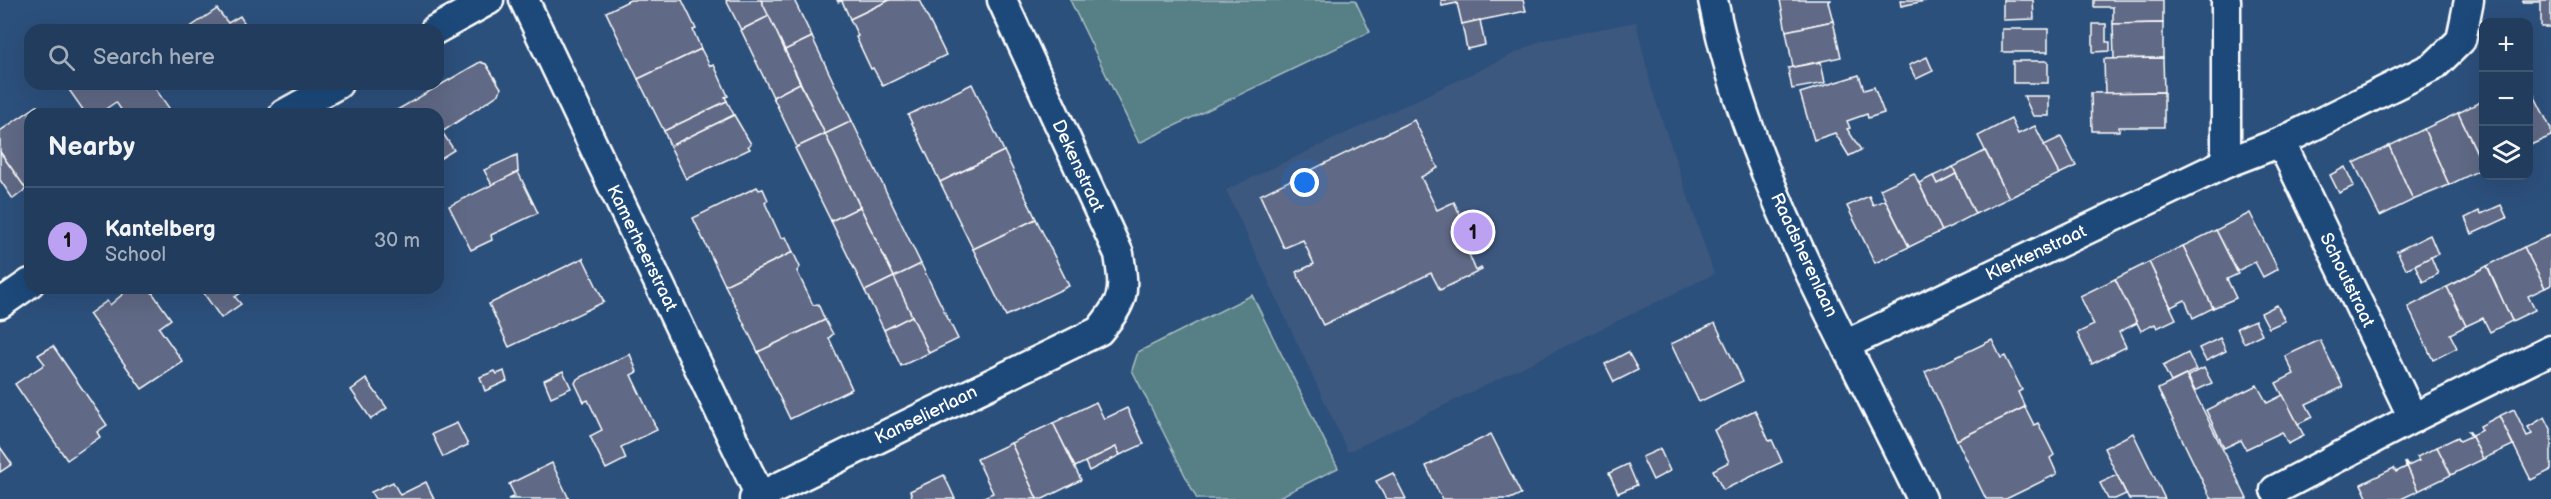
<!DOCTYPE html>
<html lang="en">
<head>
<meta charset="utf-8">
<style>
	body { margin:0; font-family:"Balsamiq Sans",sans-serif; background:#2d4766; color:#f1f3f6 }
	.controls { position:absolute; right:18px; top:18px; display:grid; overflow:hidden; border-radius:12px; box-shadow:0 6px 24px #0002 }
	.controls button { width:54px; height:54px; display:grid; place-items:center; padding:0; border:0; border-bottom:2px solid #3e5672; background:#213c5d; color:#f1f3f6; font:30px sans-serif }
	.you { position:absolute; left:1305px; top:183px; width:21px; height:21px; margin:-15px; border:4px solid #fff; border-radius:50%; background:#1a73e8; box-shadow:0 0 0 9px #1a73e833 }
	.badge { display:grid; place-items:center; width:39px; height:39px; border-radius:50%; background:#bca0f2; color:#111; font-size:20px; font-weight:700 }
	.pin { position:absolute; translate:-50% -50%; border:3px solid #fff; box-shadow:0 2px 6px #0006 }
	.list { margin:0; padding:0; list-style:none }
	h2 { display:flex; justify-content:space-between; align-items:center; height:78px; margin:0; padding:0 24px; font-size:26px }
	h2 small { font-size:20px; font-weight:400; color:#a2adbc }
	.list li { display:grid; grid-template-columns:39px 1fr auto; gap:18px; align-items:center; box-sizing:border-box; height:108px; padding:0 24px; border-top:2px solid #3e5672 }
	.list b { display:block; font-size:22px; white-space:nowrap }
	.list p { margin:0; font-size:20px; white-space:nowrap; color:#a2adbc }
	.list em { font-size:20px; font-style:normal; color:#a2adbc }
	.icon { flex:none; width:33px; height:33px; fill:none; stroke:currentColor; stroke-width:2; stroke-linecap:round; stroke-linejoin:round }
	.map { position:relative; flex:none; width:2551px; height:499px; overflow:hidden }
	.search { position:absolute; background:#213c5d; box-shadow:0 6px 24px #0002; left:24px; top:24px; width:420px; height:66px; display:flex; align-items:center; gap:15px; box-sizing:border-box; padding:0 21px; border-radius:18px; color:#a2adbc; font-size:22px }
	.panel { position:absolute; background:#213c5d; box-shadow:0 6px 24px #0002; left:24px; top:108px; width:420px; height:186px; border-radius:18px }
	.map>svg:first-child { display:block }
</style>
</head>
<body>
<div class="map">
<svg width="2551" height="499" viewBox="0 0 2551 499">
	<rect width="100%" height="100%" fill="#2c507c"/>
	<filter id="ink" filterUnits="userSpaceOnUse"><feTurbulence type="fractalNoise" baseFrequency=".0167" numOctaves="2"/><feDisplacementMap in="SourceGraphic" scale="12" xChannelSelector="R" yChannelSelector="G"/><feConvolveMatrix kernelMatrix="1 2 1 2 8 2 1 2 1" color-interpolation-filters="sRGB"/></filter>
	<g filter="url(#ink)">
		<!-- built -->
		<path fill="#3c587f" d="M1636,22L1652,90L1714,274L1348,452L1226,190L1541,41Z"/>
		<!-- green -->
		<g fill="#567f86" stroke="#aabfc2" stroke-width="1.5">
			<path d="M1070,0H1355L1370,32L1139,143Z"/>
			<path d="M1252,295L1338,468L1275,499H1197L1132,370L1138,352Z"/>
		</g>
		<!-- building -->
		<g fill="#616985" stroke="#fff" stroke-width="1.5">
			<path d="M630,0H682L696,29L693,30L701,49L638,79L606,12Z"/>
			<path d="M726,0H761L769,16L741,30Z"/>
			<path d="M761,0H794L812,37L785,50Z"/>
			<path d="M837,0H890L850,19L842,1L838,2Z"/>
			<path d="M890,0H919L946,55L883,86L873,68L871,69L856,37L858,36L850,19Z"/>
			<path d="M1441,0H1523L1526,11L1462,24L1457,3L1442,6Z"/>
			<path d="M1780,0H1830L1828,2L1833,21L1786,31Z"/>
			<path d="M1900,0H1929L1901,6Z"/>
			<path d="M2003,0H2033L2034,19L2003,20Z"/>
			<path d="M2094,0H2163V23L2113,24V7H2094Z"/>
			<path d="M2523,0H2551V27H2541V2H2523Z"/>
			<path d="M217,9L228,23L240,16L249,30H186Z"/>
			<path d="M769,16L800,83L773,97L741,30Z"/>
			<path d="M1480,20L1485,45L1467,49L1462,24Z"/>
			<path d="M1833,21L1841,57L1793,67L1786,31Z"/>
			<path d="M2163,23V58L2114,59L2113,24Z"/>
			<path d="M2093,24H2106V42H2110V51L2093,52Z"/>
			<rect x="2002" y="29" width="46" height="23"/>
			<path d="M812,37L852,121L825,134L785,50Z"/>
			<path d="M701,49L710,66L714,65L728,96L725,97L727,101L664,131L638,79Z"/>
			<path d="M1927,57L1933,71L1916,79L1909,65Z"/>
			<path d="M2163,58L2164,92L2105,93L2104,59Z"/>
			<rect x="2013" y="61" width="35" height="22"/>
			<path d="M480,62L486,64L501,88L499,94L442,132L454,150L438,160V114H390Z"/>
			<path d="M1821,62L1825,83L1792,89L1788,68Z"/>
			<path d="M1859,75L1864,90L1874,87L1884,113L1868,118L1867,114L1847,121L1850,128L1847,129L1861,150L1849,156L1835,133L1814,140L1800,93Z"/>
			<path d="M800,83L825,134L797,147L773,97Z"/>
			<path d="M2528,83L2551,129V136L2528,146Z"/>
			<path d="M65,84H152L169,108L160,114H124L116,102L98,114H86Z"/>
			<path d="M972,84L1004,151L940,182L908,115Z"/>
			<path d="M2164,92V127H2119V131H2092L2091,93Z"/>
			<path d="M2024,96H2049V116H2033Z"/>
			<path d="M2484,100V167L2458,113Z"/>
			<path d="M727,101L734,115L670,146L664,131Z"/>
			<path d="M37,106L42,114H30V187L26,189L0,152V131Z"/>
			<path d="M2458,113L2484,168L2449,185L2424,129Z"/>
			<path d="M734,115L751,144L748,146L750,149L686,179L670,146Z"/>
			<path d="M2011,119L2018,134L2035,126L2059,174L2009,198L1978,136Z"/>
			<path d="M1414,120L1438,168L1421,177L1437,210L1454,202L1477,250L1469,254L1476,271L1481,268L1482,270L1440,290L1431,273L1323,325L1296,272L1314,264L1303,240L1284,248L1260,195Z"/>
			<path d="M852,121L921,264L894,277L825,134Z"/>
			<path d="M2424,129L2449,185L2413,200L2389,146Z"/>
			<path d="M825,134L860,207L831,221L795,148Z"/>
			<path d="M2061,137L2076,166L2059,174L2044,145Z"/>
			<path d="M2389,146L2413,200L2380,216L2354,163Z"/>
			<path d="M1004,151L1036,219L973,249L940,182Z"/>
			<path d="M1985,151L2009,198L1975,214L1953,167Z"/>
			<path d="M0,152L26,189L13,199L0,180Z"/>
			<path d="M517,155L518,172L492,185L484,170Z"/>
			<path d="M1953,167L1956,174L1937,184L1933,176Z"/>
			<path d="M2345,167L2354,186L2339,193L2330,175Z"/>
			<path d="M518,172L538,213L491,235L492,240L471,250L449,206Z"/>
			<path d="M1914,173L1942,231L1909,247L1880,189Z"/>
			<path d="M1956,174L1975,214L1942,231L1919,183L1933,176L1937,184Z"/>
			<path d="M757,187L759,190L763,189L768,200L765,203L781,238L786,237L793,252L725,285L693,218Z"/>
			<path d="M1869,196L1873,205L1885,200L1909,247L1875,263L1847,206Z"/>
			<path d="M2501,205L2507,218L2472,234L2465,218L2479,211L2481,214Z"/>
			<path d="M860,207L894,277L865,291L831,221Z"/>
			<path d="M2250,213L2278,269L2263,277L2255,262L2237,271L2216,230Z"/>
			<path d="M1036,219L1069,286L1006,316L973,249Z"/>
			<path d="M2216,230L2238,274L2227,279L2236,298L2213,308L2183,246Z"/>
			<path d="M2430,235L2438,254L2406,269L2397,251Z"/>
			<path d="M2551,235V285L2545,288L2524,247Z"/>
			<path d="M2183,246L2213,308L2193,318L2185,300L2171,307L2149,262Z"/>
			<path d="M2524,247L2545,288L2528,296L2535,310L2512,321L2487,266Z"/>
			<path d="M793,252L800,267L797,271L813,305L818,304L825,320L758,352L725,285Z"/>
			<path d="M2431,257L2438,274L2423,282L2415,265Z"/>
			<path d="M583,258L604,302L509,347L489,304Z"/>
			<path d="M2149,262L2176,319L2157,328L2155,324L2141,331L2115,279Z"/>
			<path d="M921,264L958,339L929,353L894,277Z"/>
			<path d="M2487,266L2512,321L2490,332L2483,318L2466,326L2447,287Z"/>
			<path d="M894,277L912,316L884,330L865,291Z"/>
			<path d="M2115,279L2137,323L2119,332L2126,347L2092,364L2077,333L2094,325L2080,296Z"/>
			<path d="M2447,287L2466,326L2450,334L2457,348L2433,360L2408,307Z"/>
			<path d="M130,288H149L171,319L159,328L183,362L142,389L89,314L107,301L110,305Z"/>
			<path d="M200,288H248L235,297L241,304L221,318Z"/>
			<path d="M2277,305L2285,321L2269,328L2261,313Z"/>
			<path d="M912,316L929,353L901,366L884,330Z"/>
			<path d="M825,320L833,334L829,338L852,389L790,419L758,352Z"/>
			<path d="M2255,320L2262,334L2244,343L2237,328Z"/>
			<path d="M1715,323L1743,381L1699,402L1671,344Z"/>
			<path d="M2220,338L2226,351L2206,361L2199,348Z"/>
			<path d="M1992,340L2001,358L2005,356L2022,390L2018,392L2025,407L1957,440L1925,372Z"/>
			<path d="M2320,340L2343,387L2306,404L2313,417L2298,424L2276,383L2294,374L2285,356Z"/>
			<path d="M53,346L107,425L97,432L100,437L67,460L15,384L45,364L38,355Z"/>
			<path d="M1628,352L1638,370L1614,382L1605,364Z"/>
			<path d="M2188,353L2196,370L2171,382L2163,366Z"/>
			<path d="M630,354L637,372L631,375L657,430L621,447L626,459L606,469L590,436L602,430L588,400L584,402L575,383L577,379Z"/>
			<path d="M2204,368L2212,383L2195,391L2188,376Z"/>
			<path d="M495,371L497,374L504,371L507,381L485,391L480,377Z"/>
			<path d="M563,371L571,388L551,397L544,380Z"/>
			<path d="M2186,375L2227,458L2247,499H2211L2158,389Z"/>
			<path d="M366,379L387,408L371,419L351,390Z"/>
			<path d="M2257,385L2267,403L2283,395L2304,436L2288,444L2282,432L2246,449L2241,440L2224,448L2206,410Z"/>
			<path d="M1096,402L1104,419L1127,408L1144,444L1120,455L1116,447L1075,467L1053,423Z"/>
			<path d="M2025,407L2034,425L2038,423L2054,455L2050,458L2057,474L2006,499H1986L1957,440Z"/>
			<path d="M2514,409L2527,436L2532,434L2528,427L2545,417L2551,429V470L2531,480L2499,416Z"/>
			<path d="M1755,410L1769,441L1772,440L1782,462L1723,490L1713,470L1729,462L1714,430Z"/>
			<path d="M2499,416L2513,445L2483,459L2469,431L2472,435L2482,430L2480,426Z"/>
			<path d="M457,423L468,445L443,457L432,434Z"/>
			<path d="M1053,423L1081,480L1043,499H1037L1011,443Z"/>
			<path d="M2468,431H2469L2483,459L2451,475L2437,447L2458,437L2460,441L2471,436Z"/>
			<path d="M2133,433L2165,499H2129L2117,475L2104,448Z"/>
			<path d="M1491,434L1521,494L1510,499H1442L1426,466Z"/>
			<path d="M1011,443L1037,499H980L993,493L977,459Z"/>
			<path d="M0,447L12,464L0,472Z"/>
			<path d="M1116,447L1120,455L1089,471L1085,462Z"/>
			<path d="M2437,447L2451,475L2418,491L2405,462L2408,466L2419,461L2417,457Z"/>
			<path d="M1660,449L1670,471L1653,480L1642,457Z"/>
			<path d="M2405,462L2418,491L2401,499H2368L2361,484L2394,468L2396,472L2406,467Z"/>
			<path d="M552,463L569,499H508L515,496L509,484Z"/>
			<path d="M1628,464L1637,485L1618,493L1609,473Z"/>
			<path d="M1393,473L1406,499H1386L1376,481Z"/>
			<path d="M944,475L955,499H913L910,491Z"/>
			<path d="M2117,475L2126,494L2115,499H2108L2100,483Z"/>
			<path d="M393,482L400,495L426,482L434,499H375L371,492Z"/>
		</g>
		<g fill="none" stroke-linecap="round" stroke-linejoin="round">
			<!-- minor casing -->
			<g stroke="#fff" stroke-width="33">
				<g id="minor">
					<path d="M524,0L760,496"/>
					<path d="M1713,0C1747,174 1846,340 1922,499"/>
					<path d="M2226,0V163"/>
					<path d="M435,30L489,0"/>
					<path d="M284,114L338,84"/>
					<path d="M2281,142L2413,418L2551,350"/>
					<path d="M0,304L30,283"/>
					<path d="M1847,344L2226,163L2281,142L2434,66L2461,40L2469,0"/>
					<path d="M2275,490L2413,418"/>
					<path d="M754,499L1099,331C1125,299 1125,294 1119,254L1002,0"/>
				</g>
			</g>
			<!-- minor -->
			<use href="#minor" stroke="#1f4a7a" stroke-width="28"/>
		</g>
	</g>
	<g text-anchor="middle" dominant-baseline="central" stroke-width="4.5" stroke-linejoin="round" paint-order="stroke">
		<!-- street labels -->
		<g font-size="18" fill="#fff" stroke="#1f4a7a">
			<text transform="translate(1078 166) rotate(65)">Dekenstraat</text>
			<text transform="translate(642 248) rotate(64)">Kamerheerstraat</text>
			<text transform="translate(2036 253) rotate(-25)">Klerkenstraat</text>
			<text transform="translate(1804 255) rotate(65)">Raadsherenlaan</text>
			<text transform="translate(2347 280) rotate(64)">Schoutstraat</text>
			<text transform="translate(926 415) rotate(-26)">Kanselierlaan</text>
		</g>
	</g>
</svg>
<div class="controls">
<button>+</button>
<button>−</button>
<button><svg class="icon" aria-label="layers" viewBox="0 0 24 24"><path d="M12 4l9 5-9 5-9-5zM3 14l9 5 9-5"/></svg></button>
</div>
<div class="you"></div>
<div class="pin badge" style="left:1473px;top:232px">1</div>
<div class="search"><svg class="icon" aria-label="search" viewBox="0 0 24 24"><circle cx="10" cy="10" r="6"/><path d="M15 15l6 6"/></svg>Search here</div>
<section class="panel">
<h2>Nearby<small></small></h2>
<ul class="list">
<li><span class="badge">1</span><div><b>Kantelberg</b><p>School</p></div><em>30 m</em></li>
</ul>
</section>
</div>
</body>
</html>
